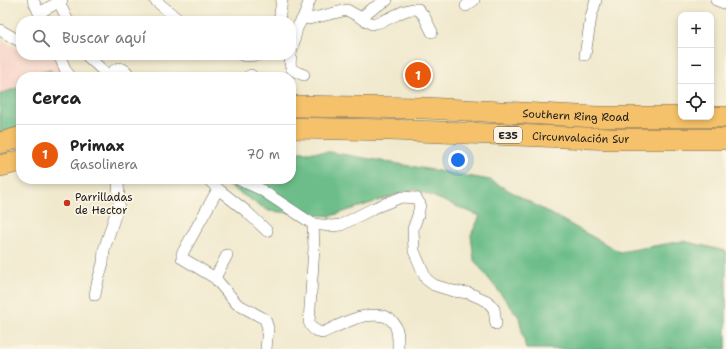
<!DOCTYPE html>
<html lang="es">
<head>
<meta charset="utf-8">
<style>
	body { margin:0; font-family:"Shantell Sans",sans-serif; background:#f2f2f2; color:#222 }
	.controls { position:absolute; right:12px; top:12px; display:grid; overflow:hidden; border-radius:8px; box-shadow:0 2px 6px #0003 }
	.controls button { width:36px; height:36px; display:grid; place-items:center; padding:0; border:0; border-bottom:1px solid #e0e0e0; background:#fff; color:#222; font:20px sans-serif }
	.you { position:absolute; left:458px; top:160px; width:14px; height:14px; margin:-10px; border:3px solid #fff; border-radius:50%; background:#1a73e8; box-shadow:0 0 0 6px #1a73e833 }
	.badge { display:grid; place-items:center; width:26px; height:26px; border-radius:50%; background:#ea580c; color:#fff; font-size:13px; font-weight:700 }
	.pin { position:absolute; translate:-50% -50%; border:2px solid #fff; box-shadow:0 1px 4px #0006 }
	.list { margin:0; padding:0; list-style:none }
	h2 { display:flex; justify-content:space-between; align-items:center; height:52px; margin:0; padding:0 16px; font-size:17px }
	h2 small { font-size:13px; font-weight:400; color:#767676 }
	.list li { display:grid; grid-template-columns:26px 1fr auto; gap:12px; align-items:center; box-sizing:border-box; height:60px; padding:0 16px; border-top:1px solid #e0e0e0 }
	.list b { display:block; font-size:15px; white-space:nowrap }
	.list p { margin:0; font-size:13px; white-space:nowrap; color:#767676 }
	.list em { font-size:13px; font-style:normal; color:#767676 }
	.icon { flex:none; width:22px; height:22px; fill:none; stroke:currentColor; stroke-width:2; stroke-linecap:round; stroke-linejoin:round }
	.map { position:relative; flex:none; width:726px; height:349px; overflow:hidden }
	.search { position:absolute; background:#fff; box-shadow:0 2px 6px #0003; left:16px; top:16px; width:280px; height:44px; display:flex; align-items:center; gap:10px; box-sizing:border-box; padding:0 14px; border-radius:16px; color:#767676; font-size:15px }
	.panel { position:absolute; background:#fff; box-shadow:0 2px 6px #0003; left:16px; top:72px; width:280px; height:112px; border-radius:16px }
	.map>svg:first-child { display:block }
</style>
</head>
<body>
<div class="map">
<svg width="726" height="349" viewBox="0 0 726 349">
	<rect width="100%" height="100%" fill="#fcf5e5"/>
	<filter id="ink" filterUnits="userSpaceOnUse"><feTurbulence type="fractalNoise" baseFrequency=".025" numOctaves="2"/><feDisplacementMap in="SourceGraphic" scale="8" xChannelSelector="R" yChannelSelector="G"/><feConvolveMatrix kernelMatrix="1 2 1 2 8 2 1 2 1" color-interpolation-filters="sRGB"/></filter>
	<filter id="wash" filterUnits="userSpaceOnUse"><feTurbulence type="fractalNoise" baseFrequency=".012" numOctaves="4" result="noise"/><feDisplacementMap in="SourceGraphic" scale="16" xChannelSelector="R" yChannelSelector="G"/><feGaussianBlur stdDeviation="0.9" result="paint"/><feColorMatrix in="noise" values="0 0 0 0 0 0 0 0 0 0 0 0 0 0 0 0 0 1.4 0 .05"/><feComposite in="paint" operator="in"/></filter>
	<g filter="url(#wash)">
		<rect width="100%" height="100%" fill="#f0e9cd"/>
		<!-- built -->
		<path fill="#f7d1c6" d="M0,40L21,51V55H53L62,69L65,77H21V131L0,138Z"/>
		<!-- forest -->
		<g fill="#6cbd89" stroke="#446c52">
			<path d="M49,69L57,77H34L42,71Z"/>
			<path d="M21,85V127L0,133V94L17,88Z"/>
			<path d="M291,152H330L490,180L620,252L683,241L726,251V349H526L519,317L474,260L471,235L480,216L415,189L331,216L269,211L222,182L219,179H291Z"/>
		</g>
	</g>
	<g filter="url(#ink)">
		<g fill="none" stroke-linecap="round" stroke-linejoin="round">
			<!-- street casing -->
			<g stroke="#66645a" stroke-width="12">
				<g id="street">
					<path d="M33,0L43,21"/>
					<path d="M155,0L180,21"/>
					<path d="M310,0C308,6 302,15 309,19L347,10L372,24C376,23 381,22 385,20C396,16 405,8 418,9L424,16L432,32"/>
					<path d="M716,0L726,4"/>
					<path d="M59,2L68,21"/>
					<path d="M466,6L474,0"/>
					<path d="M39,13L62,0"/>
					<path d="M361,18L370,10L387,0"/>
					<path d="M279,21L282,0"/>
					<path d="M0,30L21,42"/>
					<path d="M291,54L297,28L305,14"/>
					<path d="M59,55L66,71L71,77"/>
					<path d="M86,55L110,77"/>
					<path d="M242,55L245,56L258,55"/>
					<path d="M291,55C289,69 290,70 304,75"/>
					<path d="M585,55L591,17L596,0"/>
					<path d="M111,77L113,71L119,68C124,69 128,71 129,77"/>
					<path d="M247,77L251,75"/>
					<path d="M208,179L218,189L246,211L267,231"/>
					<path d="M238,179L260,189L313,224L331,226L341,225L374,208L402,197L416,198L420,204L418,215L413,229L414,251L426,279L434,285L453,291L469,293L487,301L494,309L496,324"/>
					<path d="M218,189L182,254V258L215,278L237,304L265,319L268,328L266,349"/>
					<path d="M313,224L314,248L309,322C312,330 315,330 322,333C333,328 343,323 354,319C364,315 386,312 393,322C399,329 398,340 398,349"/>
					<path d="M215,278L227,255"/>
					<path d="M95,295L97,284L103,263L104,250L119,203L118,179"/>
				</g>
			</g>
			<!-- highway casing -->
			<g stroke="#66645a" stroke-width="22">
				<g id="highway">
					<path id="s1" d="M291,106L425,108L597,117H726"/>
					<path id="s2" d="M291,128L390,130L612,139H726"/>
					<path d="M0,143L21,137"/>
					<path d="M0,166L21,161"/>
				</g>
			</g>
			<!-- street -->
			<use href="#street" stroke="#fff" stroke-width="11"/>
			<!-- highway -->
			<use href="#highway" stroke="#f5c16b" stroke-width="21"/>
		</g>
	</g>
	<!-- markers -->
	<circle fill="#c8321e" stroke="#fcf5e5" stroke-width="1.5" cx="67" cy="203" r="4"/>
	<g text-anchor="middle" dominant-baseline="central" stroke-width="3.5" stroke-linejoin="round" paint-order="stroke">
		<!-- shield labels -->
		<rect fill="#fcf5e5" stroke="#5f5d58" stroke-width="1" x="494" y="127" width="28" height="16" rx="3"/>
		<g font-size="10" font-weight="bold" fill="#1c1c1c">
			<text x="508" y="135">E35</text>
		</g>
		<!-- street labels -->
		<g font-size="11" fill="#1c1c1c" stroke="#fcf5e5">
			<text stroke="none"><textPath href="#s1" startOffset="285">Southern Ring Road</textPath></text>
			<text stroke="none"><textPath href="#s2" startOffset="290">Circunvalación Sur</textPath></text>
		</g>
		<!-- poi labels -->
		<g font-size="11" fill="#1c1c1c" stroke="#fcf5e5" text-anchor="start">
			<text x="75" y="197">Parrilladas<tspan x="75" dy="13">de Hector</tspan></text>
		</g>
	</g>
</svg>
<div class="controls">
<button>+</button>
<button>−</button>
<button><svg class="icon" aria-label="locate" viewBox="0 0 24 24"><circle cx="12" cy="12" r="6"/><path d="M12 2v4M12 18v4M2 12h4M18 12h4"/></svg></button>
</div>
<div class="you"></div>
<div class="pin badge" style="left:418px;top:75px">1</div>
<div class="search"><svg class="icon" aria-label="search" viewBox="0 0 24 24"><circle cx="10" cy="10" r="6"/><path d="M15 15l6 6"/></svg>Buscar aquí</div>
<section class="panel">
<h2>Cerca<small></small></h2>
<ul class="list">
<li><span class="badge">1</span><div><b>Primax</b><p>Gasolinera</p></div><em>70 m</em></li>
</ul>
</section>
</div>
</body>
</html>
